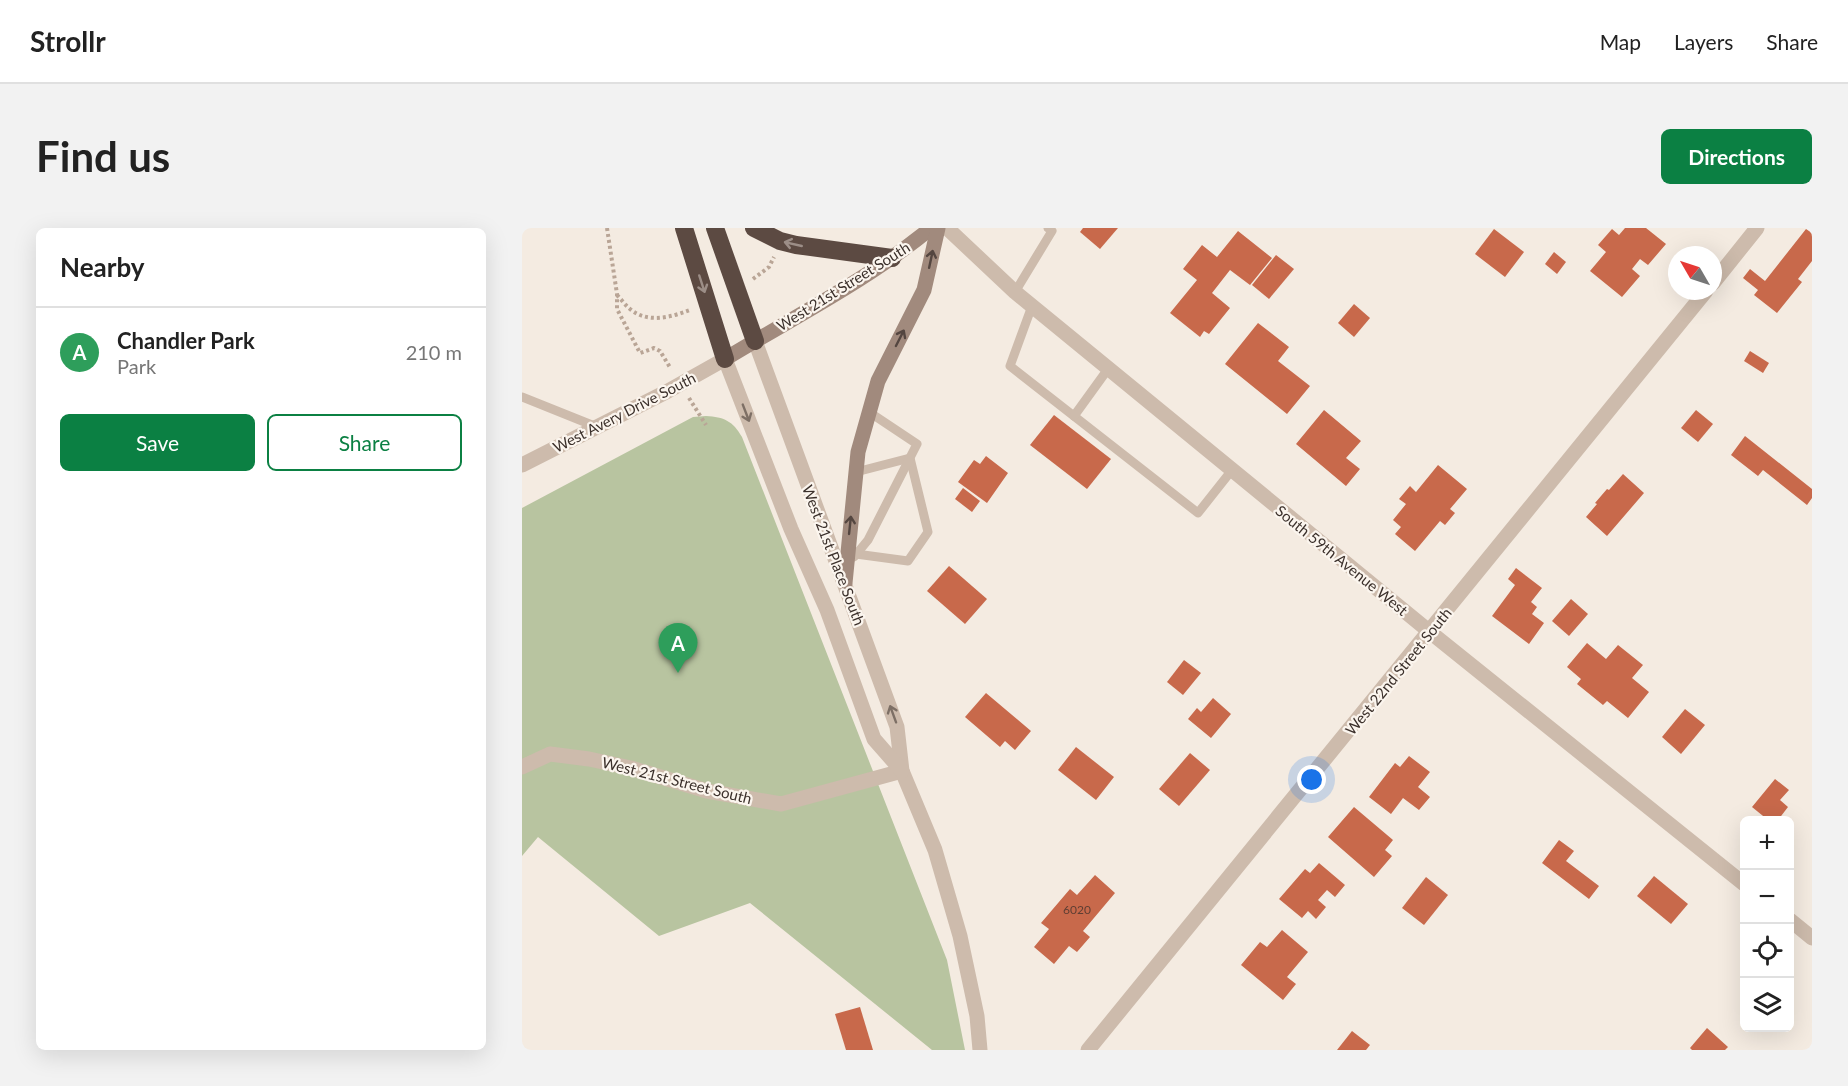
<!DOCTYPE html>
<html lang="en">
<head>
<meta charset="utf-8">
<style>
	body { margin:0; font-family:Lato,sans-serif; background:#f2f2f2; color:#222 }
	.controls { position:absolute; right:18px; bottom:18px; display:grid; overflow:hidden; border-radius:9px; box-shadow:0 6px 24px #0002 }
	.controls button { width:54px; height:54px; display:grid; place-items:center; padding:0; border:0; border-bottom:2px solid #e0e0e0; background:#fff; color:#222; font:30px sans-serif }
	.compass { position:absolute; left:1146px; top:18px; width:54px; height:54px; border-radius:50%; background:#fff; box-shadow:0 6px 24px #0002; rotate:309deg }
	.you { position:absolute; left:790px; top:552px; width:21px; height:21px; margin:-15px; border:4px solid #fff; border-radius:50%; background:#1a73e8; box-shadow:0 0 0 9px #1a73e833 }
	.badge { display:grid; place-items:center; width:39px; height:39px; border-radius:50%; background:#0b8043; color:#fff; font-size:20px; font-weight:700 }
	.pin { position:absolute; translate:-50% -50px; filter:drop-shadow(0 2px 3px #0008) }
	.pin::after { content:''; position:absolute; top:32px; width:21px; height:18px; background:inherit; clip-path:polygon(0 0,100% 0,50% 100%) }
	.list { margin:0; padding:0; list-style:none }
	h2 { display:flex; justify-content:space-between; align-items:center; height:78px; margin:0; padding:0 24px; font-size:26px }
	h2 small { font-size:20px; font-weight:400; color:#767676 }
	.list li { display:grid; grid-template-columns:39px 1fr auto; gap:18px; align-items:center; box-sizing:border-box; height:90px; padding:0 24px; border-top:2px solid #e0e0e0 }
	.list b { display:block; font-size:22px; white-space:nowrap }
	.list p { margin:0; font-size:20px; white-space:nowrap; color:#767676 }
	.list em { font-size:20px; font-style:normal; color:#767676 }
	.actions { display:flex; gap:12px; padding:18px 24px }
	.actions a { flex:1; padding:14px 0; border:2px solid #0b8043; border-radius:9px; text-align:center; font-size:21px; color:#0b8043 }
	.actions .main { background:#0b8043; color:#fff }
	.icon { flex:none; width:33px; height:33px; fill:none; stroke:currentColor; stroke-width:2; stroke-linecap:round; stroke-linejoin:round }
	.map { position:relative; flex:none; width:1290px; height:822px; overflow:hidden; border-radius:9px }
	header { display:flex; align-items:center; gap:36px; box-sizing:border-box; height:84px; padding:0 30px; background:#fff; border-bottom:2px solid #e0e0e0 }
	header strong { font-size:28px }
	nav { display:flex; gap:33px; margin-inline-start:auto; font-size:21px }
	.intro { display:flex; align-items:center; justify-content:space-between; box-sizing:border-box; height:144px; padding:0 36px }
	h1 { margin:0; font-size:42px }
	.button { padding:15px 27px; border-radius:9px; background:#0b8043; color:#fff; font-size:21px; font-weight:700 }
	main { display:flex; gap:36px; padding:0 36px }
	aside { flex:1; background:#fff; border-radius:9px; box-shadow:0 6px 24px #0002 }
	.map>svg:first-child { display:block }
</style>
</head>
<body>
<header>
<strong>Strollr</strong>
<nav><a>Map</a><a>Layers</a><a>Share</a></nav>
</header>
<div class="intro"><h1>Find us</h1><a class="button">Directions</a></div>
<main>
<aside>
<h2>Nearby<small></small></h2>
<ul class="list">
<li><span class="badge" style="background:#2e9e5b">A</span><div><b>Chandler Park</b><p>Park</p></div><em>210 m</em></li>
</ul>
<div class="actions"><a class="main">Save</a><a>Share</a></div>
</aside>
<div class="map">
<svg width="1290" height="822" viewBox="0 0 1290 822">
	<rect width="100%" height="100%" fill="#f4ebe1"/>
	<!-- green -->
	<path fill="#b8c4a0" d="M184,188C202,189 211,193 220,209L425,732L443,822H410L228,675L137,708L16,609L0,628V280L171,189Z"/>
	<!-- building -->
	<g fill="#c8694b">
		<path d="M561,0H596L578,21L558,4Z"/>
		<path d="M1103,0H1124L1144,16L1126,37L1118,31L1110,41L1118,48L1100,69L1068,43L1084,24L1076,17L1090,1L1097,7Z"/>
		<path d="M972,1L1002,24L983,49L953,26Z"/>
		<path d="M1284,1L1290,5V33L1276,51L1280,54L1255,85L1232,67L1236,62L1221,50L1228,41L1243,53Z"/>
		<path d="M716,3L750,30L728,57L708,42L690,65L708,80L687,106L682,103L678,109L648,85L675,52L661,41L680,17L695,29Z"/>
		<path d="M1032,24L1044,34L1035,46L1023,36Z"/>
		<path d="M754,27L772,41L747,71L730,57Z"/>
		<path d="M832,76L848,90L832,109L816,95Z"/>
		<path d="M736,95L767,119L756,133L788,158L765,186L703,136Z"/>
		<path d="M1228,123L1247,135L1241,145L1222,133Z"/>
		<path d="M802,182L839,213L824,230L838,241L824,258L774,216Z"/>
		<path d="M1174,182L1191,196L1176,214L1159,200Z"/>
		<path d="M532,187L589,231L565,261L508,217Z"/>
		<path d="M1223,208L1290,261V270L1285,277L1241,242L1236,248L1209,227Z"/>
		<path d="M464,228L486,245L465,275L436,254L452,232L458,236Z"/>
		<path d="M916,237L945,261L928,281L933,285L923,297L918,293L893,323L873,306L879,299L871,292L884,276L877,271L888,258L894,264Z"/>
		<path d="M1101,246L1122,265L1085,308L1064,289L1075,276L1073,275L1085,261L1087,262Z"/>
		<path d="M441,260L458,273L450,284L433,271Z"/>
		<path d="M427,338L465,371L443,396L405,363Z"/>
		<path d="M994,340L1020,360L1009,374L1015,379L1010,386L1022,395L1007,416L970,388L993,357L986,351Z"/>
		<path d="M1049,371L1066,386L1047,408L1030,393Z"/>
		<path d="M1065,415L1084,431L1096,417L1121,437L1110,450L1127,464L1106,490L1085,473L1081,477L1055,456L1059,451L1045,439Z"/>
		<path d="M662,432L679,445L661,467L645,454Z"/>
		<path d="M464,465L509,503L493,522L483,513L478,519L443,489Z"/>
		<path d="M691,470L709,486L689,510L666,491L675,480L679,484Z"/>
		<path d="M1163,481L1183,497L1159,526L1140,509Z"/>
		<path d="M554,519L592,549L574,572L536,542Z"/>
		<path d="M668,525L688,542L657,578L637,561Z"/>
		<path d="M887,528L908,544L896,559L908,569L897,582L881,570L869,586L847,569L873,535L878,539Z"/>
		<path d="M1253,551L1267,562L1258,572L1266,579L1256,592H1246L1230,579Z"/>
		<path d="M832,579L871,612L863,622L870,628L852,649L806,609Z"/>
		<path d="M1037,612L1052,623L1044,633L1077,658L1067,671L1020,635Z"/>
		<path d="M797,635L823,657L813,669L805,662L796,672L804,679L794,691L786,683L780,690L757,671L783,641L788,645Z"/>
		<path d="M573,647L593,665L561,703L568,709L555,724L547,718L532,736L512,719L527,701L519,695L548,661L555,667Z"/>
		<path d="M1132,648L1166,676L1149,696L1115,668Z"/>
		<path d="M904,649L926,667L902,697L880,680Z"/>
		<path d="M760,702L786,724L765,749L774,756L761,772L719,737L738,714L745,719Z"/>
		<path d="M338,779L351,822H324L313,786Z"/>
		<path d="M1185,800L1206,819L1203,822H1170L1168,820Z"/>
		<path d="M830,803L848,817L844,822H815Z"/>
	</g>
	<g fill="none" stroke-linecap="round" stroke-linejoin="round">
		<!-- path -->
		<g stroke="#b9a596" stroke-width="4" stroke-dasharray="3 3" stroke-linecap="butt">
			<path d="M85,0L95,66V81L118,125L132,120L138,123L149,141"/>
			<path d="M231,51L247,39L252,29"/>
			<path d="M95,67C99,71 103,77 108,81C126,96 149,89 168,82"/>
			<path d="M167,170L184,197"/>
		</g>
		<!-- service -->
		<g stroke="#cdbbac" stroke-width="9">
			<path d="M493,64L530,3L526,0"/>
			<path d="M510,78L488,138L676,285L710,242"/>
			<path d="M0,169L75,199"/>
			<path d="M552,188L586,141"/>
			<path d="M334,244L388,230L406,304L386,333L334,326"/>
			<path d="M332,329L346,312L395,216L347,184"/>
		</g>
		<!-- minor -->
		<g stroke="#cdbbac" stroke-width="15">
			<path d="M425,0L493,64L908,404L1222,656"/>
			<path d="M1191,55L1235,0"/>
			<path d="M0,539L28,526L67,531L109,540L185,563L259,576L380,543"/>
			<path d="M1268,692L1290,710"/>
			<path d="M566,822L1184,63"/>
		</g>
		<!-- tertiary -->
		<g stroke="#cdbbac" stroke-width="15">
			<path d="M233,113L375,499L380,543L413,622L438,708L455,788L458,822"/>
			<path d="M0,237L146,163L203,131L269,301L305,382L352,511L380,543"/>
		</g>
		<!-- secondary -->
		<g stroke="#a18a7d" stroke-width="15">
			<path d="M203,131C272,89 346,52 409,0"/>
			<path d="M323,355L336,224L356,153L402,62L416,0"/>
		</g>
		<!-- motorway -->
		<g stroke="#5c4a42" stroke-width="18">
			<path d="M162,0L203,131"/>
			<path d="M193,0L233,113"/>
			<path d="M232,0L258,13L274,17L370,30"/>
		</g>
	</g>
	<!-- one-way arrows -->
	<defs><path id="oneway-shaft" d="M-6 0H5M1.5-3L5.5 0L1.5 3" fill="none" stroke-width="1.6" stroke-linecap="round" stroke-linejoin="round" transform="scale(1.5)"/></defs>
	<g stroke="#9c8e87">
		<use href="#oneway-shaft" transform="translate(271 16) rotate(-167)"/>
		<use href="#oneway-shaft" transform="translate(180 56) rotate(72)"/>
	</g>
	<g stroke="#544640">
		<use href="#oneway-shaft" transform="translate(409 31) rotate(-78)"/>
		<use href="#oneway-shaft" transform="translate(378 110) rotate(-63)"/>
		<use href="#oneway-shaft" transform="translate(328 297) rotate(-84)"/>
	</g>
	<g stroke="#7d6f65">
		<use href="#oneway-shaft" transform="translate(224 185) rotate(69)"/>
		<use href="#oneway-shaft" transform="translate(371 486) rotate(-110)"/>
	</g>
	<g text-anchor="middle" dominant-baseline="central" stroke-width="4.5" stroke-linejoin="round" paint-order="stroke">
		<!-- number labels -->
		<g font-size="12" fill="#5e3e33">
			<text x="555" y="681">6020</text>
		</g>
		<!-- street labels -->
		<g font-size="15" fill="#3b302b" stroke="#fbf5ee">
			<text transform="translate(321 58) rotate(-32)">West 21st Street South</text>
			<text transform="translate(102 184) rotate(-27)">West Avery Drive South</text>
			<text transform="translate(312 327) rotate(69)">West 21st Place South</text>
			<text transform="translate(820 332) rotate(39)">South 59th Avenue West</text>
			<text transform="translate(876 443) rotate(-51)">West 22nd Street South</text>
			<text transform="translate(155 552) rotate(14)">West 21st Street South</text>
		</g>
	</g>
</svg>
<div class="controls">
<button>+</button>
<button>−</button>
<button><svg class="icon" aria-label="locate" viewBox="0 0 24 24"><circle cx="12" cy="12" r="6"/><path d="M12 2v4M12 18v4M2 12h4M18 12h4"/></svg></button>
<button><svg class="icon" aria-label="layers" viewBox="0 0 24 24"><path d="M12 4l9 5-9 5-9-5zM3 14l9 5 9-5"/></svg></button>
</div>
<svg class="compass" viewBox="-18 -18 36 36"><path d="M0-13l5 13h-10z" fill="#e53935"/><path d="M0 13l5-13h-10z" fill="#767676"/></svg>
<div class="you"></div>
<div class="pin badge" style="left:156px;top:445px;background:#2e9e5b">A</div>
</div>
</main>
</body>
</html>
